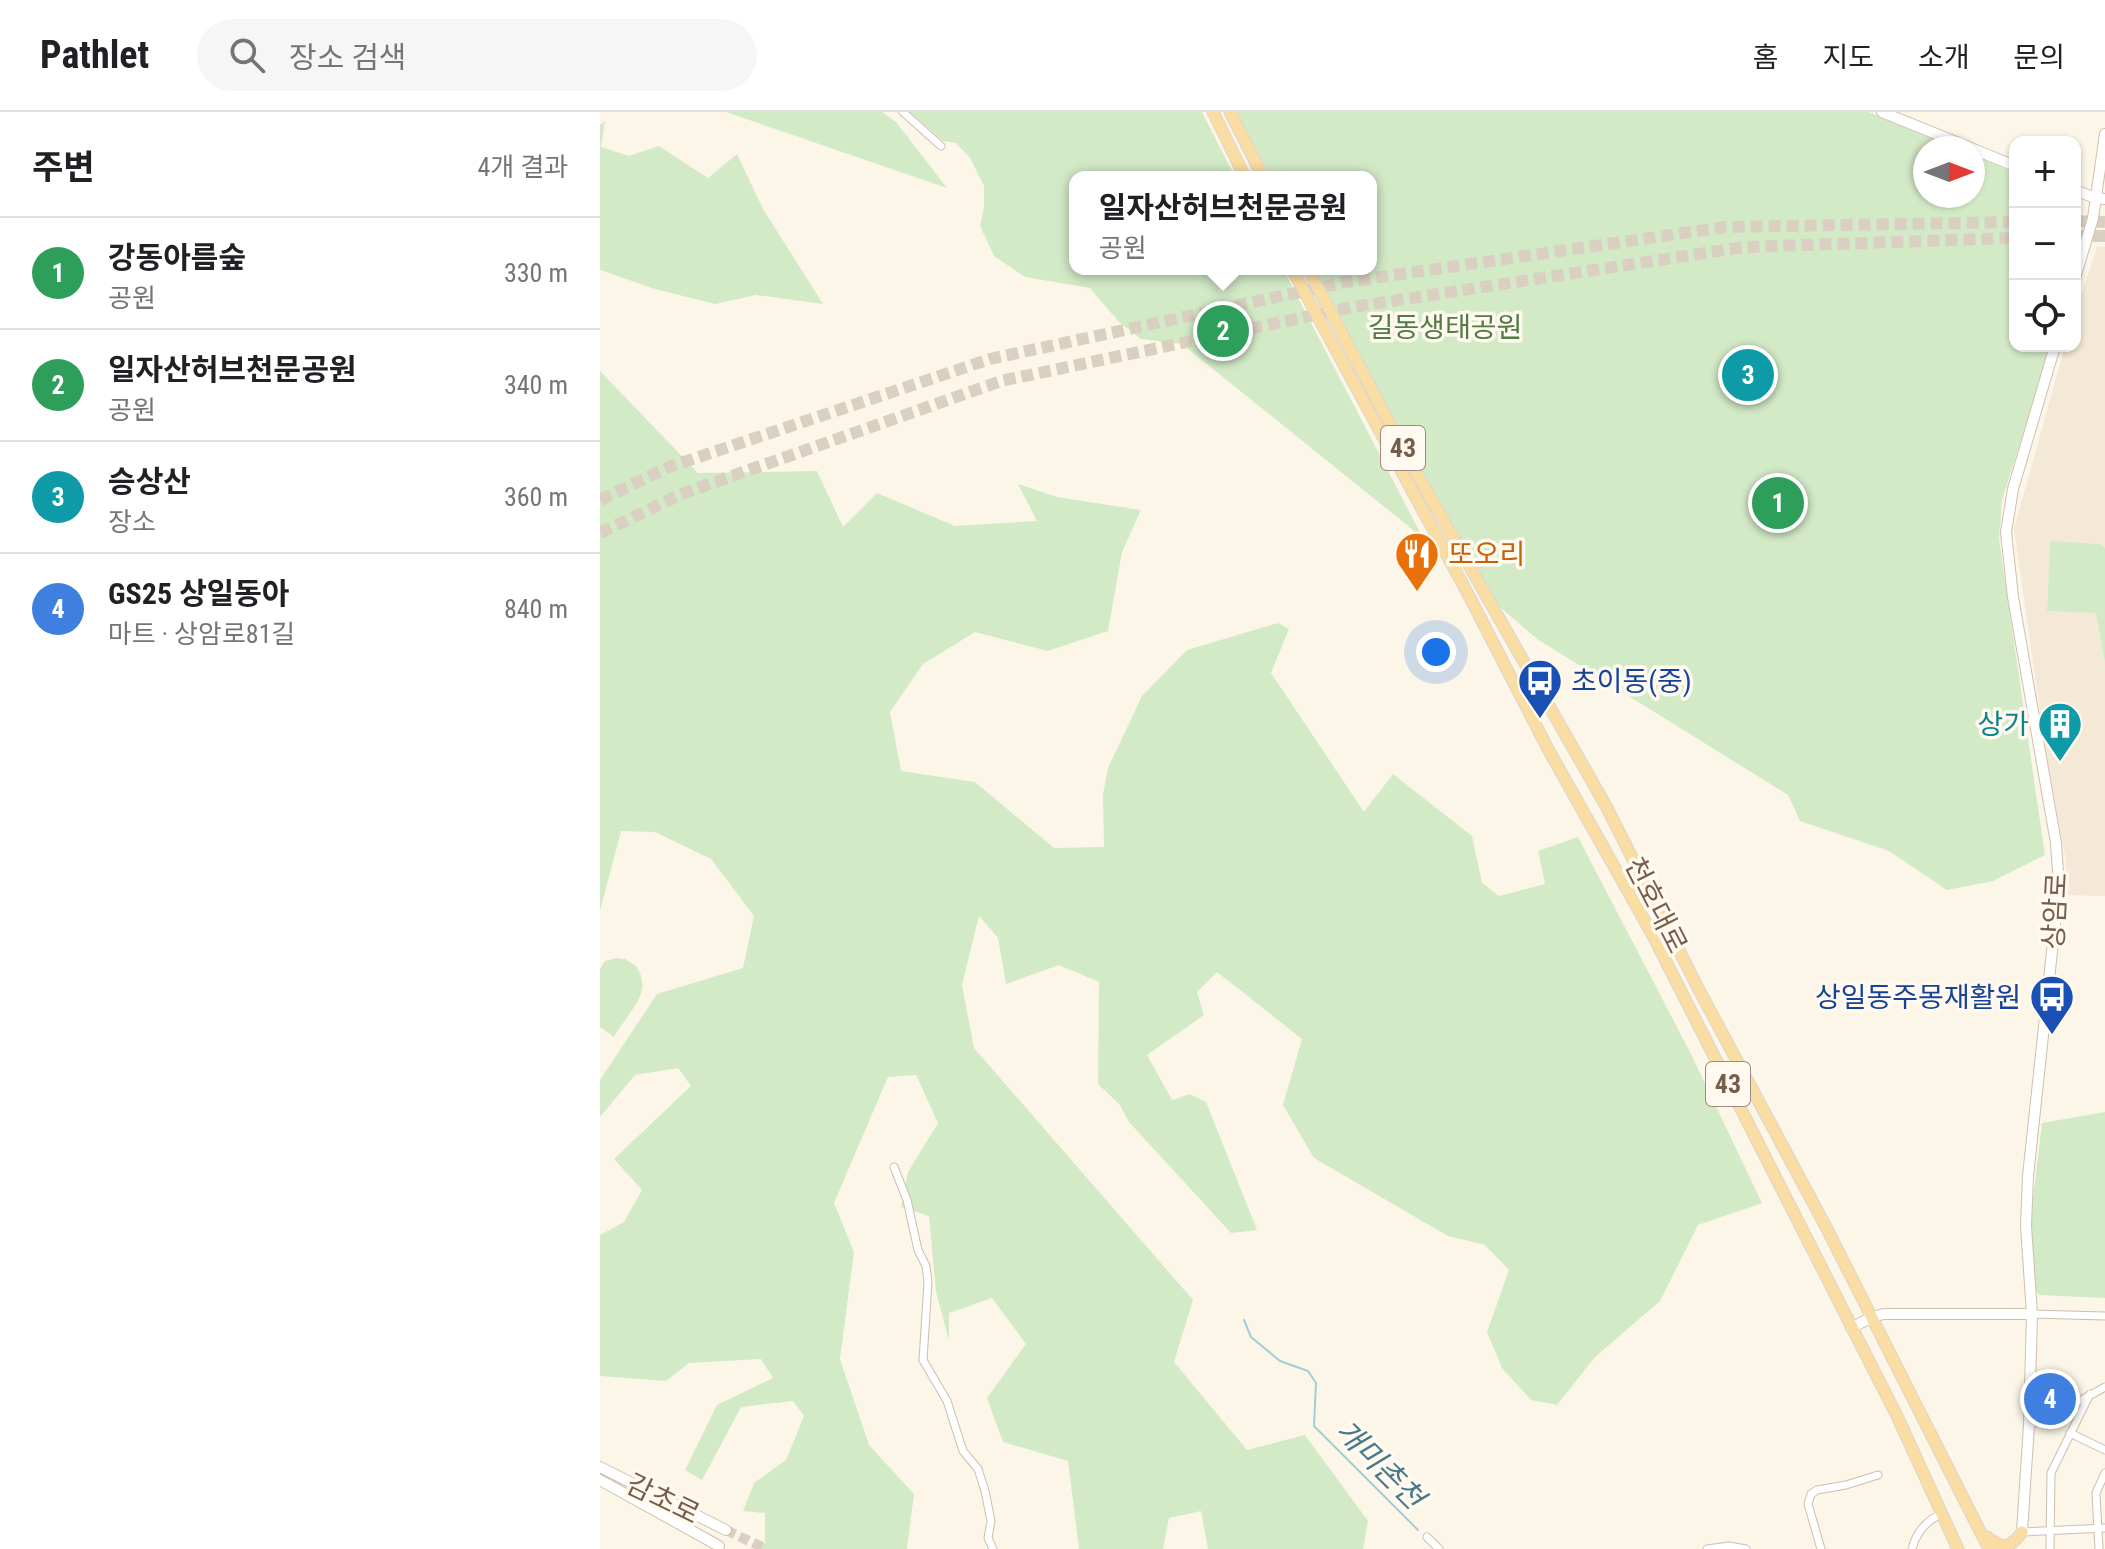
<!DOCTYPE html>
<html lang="ko">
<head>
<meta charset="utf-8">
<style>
	body { margin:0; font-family:"Roboto Condensed","Noto Sans KR",sans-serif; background:#f6f6f6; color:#202124 }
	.controls { position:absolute; right:24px; top:24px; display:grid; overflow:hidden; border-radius:16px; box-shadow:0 2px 6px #0004 }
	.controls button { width:72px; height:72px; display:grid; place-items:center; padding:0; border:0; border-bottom:2px solid #e0e0e0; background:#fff; color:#202124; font:40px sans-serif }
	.compass { position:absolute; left:1313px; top:24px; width:72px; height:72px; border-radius:50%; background:#fff; box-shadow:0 2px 6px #0004; rotate:90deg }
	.you { position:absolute; left:836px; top:540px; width:28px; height:28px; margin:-20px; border:6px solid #fff; border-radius:50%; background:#1a73e8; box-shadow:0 0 0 12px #1a73e833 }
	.badge { display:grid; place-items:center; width:52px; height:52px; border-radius:50%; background:#0f766e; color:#fff; font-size:26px; font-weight:700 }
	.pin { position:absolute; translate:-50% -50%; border:4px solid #fff; box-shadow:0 2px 8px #0006 }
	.popup { position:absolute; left:469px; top:59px; width:308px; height:104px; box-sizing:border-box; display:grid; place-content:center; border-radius:16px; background:#fff; filter:drop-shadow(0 2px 6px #0005); font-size:26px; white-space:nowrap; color:#757577 }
	.popup b { font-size:30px; color:#202124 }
	.popup::after { content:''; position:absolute; left:50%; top:100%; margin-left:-16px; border:16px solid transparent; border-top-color:#fff }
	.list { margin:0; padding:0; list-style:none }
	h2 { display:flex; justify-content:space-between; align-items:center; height:104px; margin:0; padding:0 32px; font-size:34px }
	h2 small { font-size:26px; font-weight:400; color:#757577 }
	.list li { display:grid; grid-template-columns:52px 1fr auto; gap:24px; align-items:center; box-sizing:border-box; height:112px; padding:0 32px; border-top:2px solid #e0e0e0 }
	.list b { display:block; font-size:30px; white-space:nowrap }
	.list p { margin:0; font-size:26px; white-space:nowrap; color:#757577 }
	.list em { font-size:26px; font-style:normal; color:#757577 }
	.icon { flex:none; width:44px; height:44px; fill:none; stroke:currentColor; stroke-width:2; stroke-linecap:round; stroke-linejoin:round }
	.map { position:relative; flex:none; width:1505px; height:1437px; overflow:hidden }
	header { display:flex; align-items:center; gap:48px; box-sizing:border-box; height:112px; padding:0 40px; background:#fff; border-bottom:2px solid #e0e0e0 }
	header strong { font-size:38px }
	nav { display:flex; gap:44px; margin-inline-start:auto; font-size:28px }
	.search { width:560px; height:72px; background:#f6f6f6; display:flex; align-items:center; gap:20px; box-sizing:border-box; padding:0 28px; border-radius:44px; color:#757577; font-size:30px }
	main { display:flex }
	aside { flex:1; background:#fff }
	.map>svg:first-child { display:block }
</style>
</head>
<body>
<header>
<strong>Pathlet</strong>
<div class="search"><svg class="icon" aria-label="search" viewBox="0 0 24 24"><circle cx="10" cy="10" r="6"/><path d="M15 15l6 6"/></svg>장소 검색</div>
<nav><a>홈</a><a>지도</a><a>소개</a><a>문의</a></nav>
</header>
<main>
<aside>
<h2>주변<small>4개 결과</small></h2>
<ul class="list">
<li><span class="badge" style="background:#2e9e5b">1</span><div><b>강동아름숲</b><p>공원</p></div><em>330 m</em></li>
<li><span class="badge" style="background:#2e9e5b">2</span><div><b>일자산허브천문공원</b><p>공원</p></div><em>340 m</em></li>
<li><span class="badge" style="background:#0f9aa8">3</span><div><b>승상산</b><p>장소</p></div><em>360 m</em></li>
<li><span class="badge" style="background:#3f7fe0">4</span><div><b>GS25 상일동아</b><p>마트 · 상암로81길</p></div><em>840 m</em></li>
</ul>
</aside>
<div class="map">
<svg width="1505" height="1437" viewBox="0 0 1505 1437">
	<rect width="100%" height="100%" fill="#fcf6e8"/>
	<!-- residential -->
	<path fill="#f4e8d7" d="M1497,135H1505V436L1500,432L1450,430L1447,499L1496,501L1505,551V784L1466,783V749L1445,634L1414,417L1465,234H1475V203Z"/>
	<!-- green -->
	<g fill="#d3eac7">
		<path d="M126,0H282L296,10L347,76Z"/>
		<path d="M310,0H602L635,65H475V157H683L823,426L582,232L541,227L519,210L490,176L425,165L394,144L380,114L384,96V74L370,46L356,31L343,29Z"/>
		<path d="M635,0H1269L1355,36H1325V84H1373V43L1415,61V234H1451L1402,388L1399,427L1445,743L1393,769L1347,778L1289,739L1200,709L1188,683L937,527L879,477L710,157H771V65H666Z"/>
		<path d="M5,9L1,35L29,44L59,34L108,66L137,42L163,97L223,192L156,183L115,192L55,177L0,158V13Z"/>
		<path d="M0,259L98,361L217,359L243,415L277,381L355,414L437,409L418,372L457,385L541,398L522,440L508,519L448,539L375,520L323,552L290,600L301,659L375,670L454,736L504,735L503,682L508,656L542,584L587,538L678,511L689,517L671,561L764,700L793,662L872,724L882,771L899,784L945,772L938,739L978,725L1091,942L1162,1091L1098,1113L1060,1189L995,1245L957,1293L931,1288L902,1256L887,1220L909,1158L885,1133L848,1124L714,1046L683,993L702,927L617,860L597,880L604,903L547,943L572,988L590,982L606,990L657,1118L631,1121L529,1010L520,993L498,972L499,870L459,853L406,872L398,826L379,804L362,873L374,936L593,1188L574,1250L647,1338L705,1323L768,1409L763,1437H608L601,1399L569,1406L563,1437H479L468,1349L403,1330L387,1286L426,1232L392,1186L349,1201V1228L336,1180L329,1104L301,1095L308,1060L338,1011L316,963L288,965L234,1091L254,1140L240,1247L269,1333L314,1382L307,1437H160L165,1431V1401L143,1399L154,1371L186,1348L204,1304L193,1289L141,1295L102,1368L85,1358L117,1293L173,1266L161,1247L89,1251L66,1269L0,1264V1123L24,1110L42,1078L14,1047L91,974L78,956L35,963L0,1005V968L57,882L143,856L154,804L111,747L55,720L21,719L0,799Z"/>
		<path d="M1450,429L1500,432L1505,436V551L1496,501L1447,499Z"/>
		<path d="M17,846L25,847L36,854C55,881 26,902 14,925L0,915V857L5,849Z"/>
		<path d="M1505,1000V1186L1439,1183L1435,1178L1431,1104L1442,1011Z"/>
	</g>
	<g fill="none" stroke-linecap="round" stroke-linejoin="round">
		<!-- stream -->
		<path stroke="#a3cdd8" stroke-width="2" d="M644,1208L651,1225L680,1249L708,1259L716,1271L714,1314L818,1418"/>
		<!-- secondary-tunnel -->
		<path stroke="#dad0c1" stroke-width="10" stroke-dasharray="10 5" stroke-linecap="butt" d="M126,1418L166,1437"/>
		<!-- highway-tunnel -->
		<g stroke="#dad0c1" stroke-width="12" stroke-dasharray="12 6" stroke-linecap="butt">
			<path d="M1475,109L1505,110"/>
			<path d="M1475,124H1505"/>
			<path d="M0,388L69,355L390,247L746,170L1125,115L1415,110"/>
			<path d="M0,421L84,381L401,269L753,195L1144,135L1415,126"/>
		</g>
		<!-- street casing -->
		<g stroke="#cebeae" stroke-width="9">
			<g id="street">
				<path d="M303,0L341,34"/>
				<path d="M294,1055L307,1088L318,1138L326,1154L328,1170L323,1248L347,1289L363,1339L378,1357L385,1379L391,1409L388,1426L393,1437"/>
				<path d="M1432,1202L1505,1204"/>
				<path d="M1429,1313L1454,1303L1505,1275"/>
				<path d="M1470,1321L1505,1338"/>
				<path d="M1422,1420L1505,1416"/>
				<path d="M827,1425L839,1437"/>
				<path d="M1107,1437L1129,1434L1146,1437"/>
				<path d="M1221,1437L1208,1392L1211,1382L1217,1378L1246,1373L1278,1363"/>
				<path d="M1312,1437C1316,1421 1327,1408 1343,1401"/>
				<path d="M1450,1437L1451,1361L1490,1282"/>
				<path d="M1499,1437L1496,1381L1505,1361"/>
			</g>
		</g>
		<!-- secondary casing -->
		<g stroke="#d1bfac" stroke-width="12">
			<g id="secondary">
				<path d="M1282,0L1371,36"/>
				<path d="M1373,37L1415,54"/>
				<path d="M1475,78L1495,86L1505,87"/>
				<path d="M1475,166L1493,106L1505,22"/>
				<path d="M1251,1216L1272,1205L1284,1202H1432"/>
				<path d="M0,1355L126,1418"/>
				<path d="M0,1368L119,1434"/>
				<path d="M1422,1420L1429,1313L1432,1202L1426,1114L1428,1064L1459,774L1456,731L1413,485L1406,420L1413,377L1455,234"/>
			</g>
		</g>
		<!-- primary casing -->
		<g stroke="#dbd5d0" stroke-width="13">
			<g id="primary">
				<path d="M613,0L645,65"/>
				<path d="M630,0L663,65"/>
				<path d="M692,157L868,482L948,637L1051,820L1297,1304L1358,1437"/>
				<path d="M708,157L809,348L1006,694L1098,876L1226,1115L1389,1437"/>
				<path d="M1387,1425C1403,1437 1410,1437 1422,1420"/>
			</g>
		</g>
		<!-- street -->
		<use href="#street" stroke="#fff" stroke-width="7"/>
		<!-- secondary -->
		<use href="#secondary" stroke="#fff" stroke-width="10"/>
		<!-- primary -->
		<use href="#primary" stroke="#f9dda3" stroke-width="11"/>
	</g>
	<!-- icons -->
	<defs>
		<g id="restaurant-pin" transform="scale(2.3)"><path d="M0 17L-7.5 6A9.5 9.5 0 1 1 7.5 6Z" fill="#e8710a" stroke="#fff9ef"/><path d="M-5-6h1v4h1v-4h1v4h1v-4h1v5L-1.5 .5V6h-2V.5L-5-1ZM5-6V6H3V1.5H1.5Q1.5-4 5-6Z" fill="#fff"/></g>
		<g id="bus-pin" transform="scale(2.3)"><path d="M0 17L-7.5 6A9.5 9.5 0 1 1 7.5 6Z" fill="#1a4fb4" stroke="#fff9ef"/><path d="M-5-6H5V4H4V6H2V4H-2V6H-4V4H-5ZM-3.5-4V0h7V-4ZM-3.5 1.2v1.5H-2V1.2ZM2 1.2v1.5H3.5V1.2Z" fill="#fff"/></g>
		<g id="building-pin" transform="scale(2.3)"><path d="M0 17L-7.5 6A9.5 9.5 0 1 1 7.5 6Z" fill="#0f9aa8" stroke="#fff9ef"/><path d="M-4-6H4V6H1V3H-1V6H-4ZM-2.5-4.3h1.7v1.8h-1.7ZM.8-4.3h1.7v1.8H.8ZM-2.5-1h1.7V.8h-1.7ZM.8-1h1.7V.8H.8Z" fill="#fff"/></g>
	</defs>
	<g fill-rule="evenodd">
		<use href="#restaurant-pin" x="817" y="442"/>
		<use href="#bus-pin" x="940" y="569"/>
		<use href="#building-pin" x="1460" y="612"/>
		<use href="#bus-pin" x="1452" y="885"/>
	</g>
	<g text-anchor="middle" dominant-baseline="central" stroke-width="7" stroke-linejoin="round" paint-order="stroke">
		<!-- shield labels -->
		<g fill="#fff9ef" stroke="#9f8c7d" stroke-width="2">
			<rect x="781" y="314" width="44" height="44" rx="6"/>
			<rect x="1106" y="950" width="44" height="44" rx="6"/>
		</g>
		<g font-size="26" font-weight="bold" fill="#765e4c">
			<text x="803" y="336">43</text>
			<text x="1128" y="972">43</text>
		</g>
		<!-- park labels -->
		<g font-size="28" fill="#527c44" stroke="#fff9ef">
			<text x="845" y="215">길동생태공원</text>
		</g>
		<!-- food labels -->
		<g font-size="28" fill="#c56008" stroke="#fff9ef" text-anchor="start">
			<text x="848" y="442">또오리</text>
		</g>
		<!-- transit labels -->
		<g font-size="28" fill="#164399" stroke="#fff9ef" text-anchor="start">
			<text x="971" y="569">초이동(중)</text>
			<text x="1421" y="885" text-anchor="end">상일동주몽재활원</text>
		</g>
		<!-- culture labels -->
		<g font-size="28" fill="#0d838f" stroke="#fff9ef" text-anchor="end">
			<text x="1429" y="612">상가</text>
		</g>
		<!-- street labels -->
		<g font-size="28" fill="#765e4c" stroke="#fff9ef">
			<text transform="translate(1056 793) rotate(63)">천호대로</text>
			<text transform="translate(1455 799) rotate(-87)">상암로</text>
			<text transform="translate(63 1387) rotate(26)">감초로</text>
		</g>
		<!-- water labels -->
		<g font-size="30" font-style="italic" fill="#467a89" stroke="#fff9ef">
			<text transform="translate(780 1352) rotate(45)">개미촌천</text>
		</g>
	</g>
</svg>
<div class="controls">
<button>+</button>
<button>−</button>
<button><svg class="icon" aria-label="locate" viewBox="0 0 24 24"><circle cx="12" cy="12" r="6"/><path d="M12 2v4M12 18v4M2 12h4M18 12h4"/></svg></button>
</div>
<svg class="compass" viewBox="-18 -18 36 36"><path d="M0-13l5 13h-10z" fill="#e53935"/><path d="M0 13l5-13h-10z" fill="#757577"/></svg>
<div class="you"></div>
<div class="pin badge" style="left:1178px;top:391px;background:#2e9e5b">1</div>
<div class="pin badge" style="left:623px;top:219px;background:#2e9e5b">2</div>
<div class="popup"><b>일자산허브천문공원</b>공원</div>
<div class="pin badge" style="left:1148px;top:263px;background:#0f9aa8">3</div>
<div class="pin badge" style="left:1450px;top:1287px;background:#3f7fe0">4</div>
</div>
</main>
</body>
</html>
